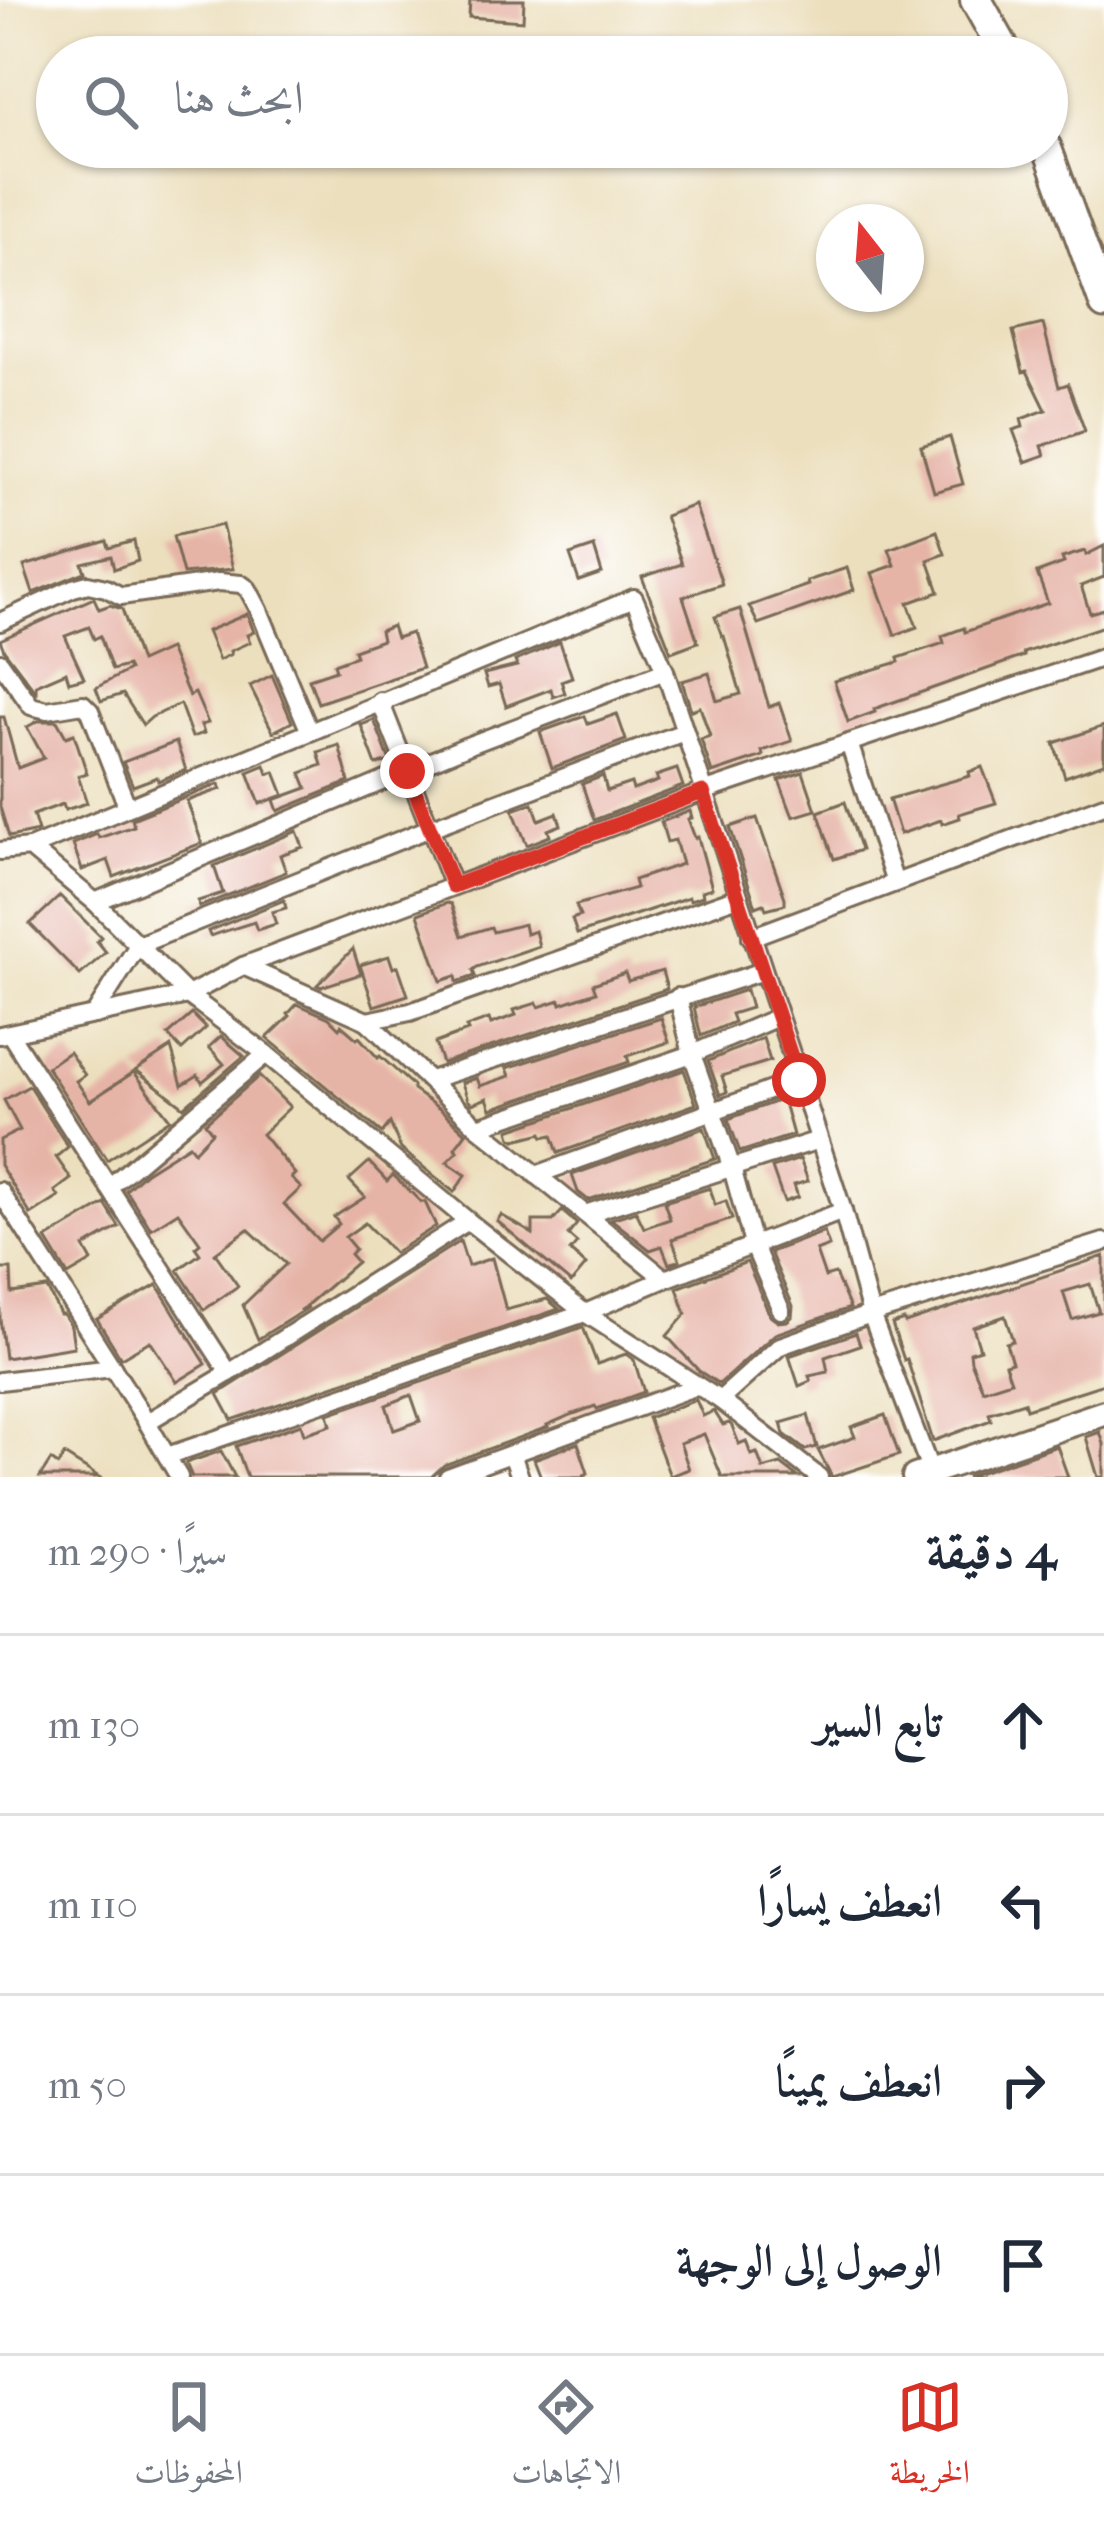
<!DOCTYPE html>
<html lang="ar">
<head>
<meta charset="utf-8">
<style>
	body { margin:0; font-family:"IM FELL French Canon",Amiri,serif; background:#f6f6f7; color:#1f2937; direction:rtl }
	.compass { position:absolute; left:816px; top:204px; width:108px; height:108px; border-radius:50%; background:#fff; box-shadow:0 3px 9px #0004; rotate:343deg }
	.stop { position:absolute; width:36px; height:36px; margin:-27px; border:9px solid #d93025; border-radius:50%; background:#fff }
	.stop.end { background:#d93025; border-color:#fff; box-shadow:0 3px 12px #0008 }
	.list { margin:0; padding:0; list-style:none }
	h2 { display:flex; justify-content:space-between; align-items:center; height:156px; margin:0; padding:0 48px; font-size:51px }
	h2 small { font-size:39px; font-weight:400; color:#747a83 }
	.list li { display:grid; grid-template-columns:78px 1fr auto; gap:36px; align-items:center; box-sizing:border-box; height:180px; padding:0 48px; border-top:3px solid #e0e1e3 }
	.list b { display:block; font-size:45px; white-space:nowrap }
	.list em { font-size:39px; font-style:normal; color:#747a83 }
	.icon { flex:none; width:66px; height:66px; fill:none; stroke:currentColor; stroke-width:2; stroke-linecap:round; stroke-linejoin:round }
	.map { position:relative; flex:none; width:1104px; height:1477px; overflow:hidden; direction:ltr }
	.search { position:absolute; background:#fff; box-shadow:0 3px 9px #0004; left:36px; right:36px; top:36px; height:132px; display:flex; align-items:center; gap:30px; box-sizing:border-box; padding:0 42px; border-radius:66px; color:#747a83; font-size:45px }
	.sheet { height:876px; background:#fff }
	nav { display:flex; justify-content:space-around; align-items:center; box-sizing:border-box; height:168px; border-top:3px solid #e0e1e3; background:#fff; font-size:33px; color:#747a83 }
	nav a { display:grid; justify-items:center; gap:6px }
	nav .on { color:#d93025 }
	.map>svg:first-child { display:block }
</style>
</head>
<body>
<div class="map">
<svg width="1104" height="1477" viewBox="0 0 1104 1477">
	<rect width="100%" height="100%" fill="#fff"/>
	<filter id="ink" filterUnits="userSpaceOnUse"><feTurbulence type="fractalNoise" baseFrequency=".00833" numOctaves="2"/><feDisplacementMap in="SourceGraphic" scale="24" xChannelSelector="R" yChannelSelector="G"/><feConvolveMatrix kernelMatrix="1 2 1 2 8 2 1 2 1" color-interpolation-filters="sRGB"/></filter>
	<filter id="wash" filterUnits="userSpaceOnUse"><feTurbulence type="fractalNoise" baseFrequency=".004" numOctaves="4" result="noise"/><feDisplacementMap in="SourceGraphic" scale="48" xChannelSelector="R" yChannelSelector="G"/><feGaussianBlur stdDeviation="2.7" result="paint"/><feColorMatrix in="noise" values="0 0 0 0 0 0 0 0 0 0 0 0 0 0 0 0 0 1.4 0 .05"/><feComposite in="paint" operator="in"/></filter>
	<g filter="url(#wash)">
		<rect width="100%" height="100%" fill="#ecdfbd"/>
		<g id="blocks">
			<!-- building -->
			<g fill="#e6b4a7" fill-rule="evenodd">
				<path d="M470,0H524L523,21L469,17Z"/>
				<path d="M1043,324L1059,387L1068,384L1085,431L1042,446L1045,455L1025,462L1013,430L1023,427L1021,419L1046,410L1027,371L1023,372L1013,331Z"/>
				<path d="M950,437L963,484L934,492L921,446Z"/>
				<path d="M695,505L722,584L683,597L698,642L671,652L642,577L682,564L665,516Z"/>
				<path d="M222,525L233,569L183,574L173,536Z"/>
				<path d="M937,531L945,554L928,560L939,592L908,603L917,627L895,635L872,573L895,565L889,549Z"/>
				<path d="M107,541L109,548L134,541L138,561L114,569L111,556L82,563L85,572L33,593L24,566Z"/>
				<path d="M1104,546V577L1081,586L1090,613L1104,609V626L1023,653L1024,656L874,709L875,712L848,722L834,681L899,662L898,658L944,643L942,636L964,628L965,632L1048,603L1037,573L1064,563L1062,558L1085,551L1086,555Z"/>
				<path d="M594,547L602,573L579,581L570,555Z"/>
				<path d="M847,568L854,590L758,624L749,606L808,585L807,581Z"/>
				<path d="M94,598L99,609L110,605L122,609L140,662L169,649L189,696L195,693L208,723L201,725L204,733L192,737L180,704L152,717L143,725L123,694L101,701L96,688L129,670L127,666L112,670L100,636L94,639L89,627L65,636L84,678L69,682L66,672L36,685V692L4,650L0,640Z"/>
				<path d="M740,609L769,707L779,703L792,741L762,751L763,756L712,773L701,739L710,736L700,707L691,710L682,681L709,673L717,701L741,694L724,636H722L715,617Z"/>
				<path d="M247,614L254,632L247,635L250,642L230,651L231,654L219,660L207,631Z"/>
				<path d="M392,626L396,638L411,633L422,668L318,703L309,679L336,670L334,664L356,656L354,650L382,640L380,631Z"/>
				<path d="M560,642L572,677L561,681L565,693L553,697L551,689L506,706L499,684L488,687L484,674L517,666L515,661Z"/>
				<path d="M272,675L292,722L273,732L250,686Z"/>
				<path d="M617,714L626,740L552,768L540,732L585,716L588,724Z"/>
				<path d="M0,717H4L18,768L44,758L27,727L38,721H57L66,737L74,734L87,773L78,776L87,803L65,810L63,804L33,815L38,831L9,837L0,807Z"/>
				<path d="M374,720L390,761L376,765L361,725Z"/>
				<path d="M1104,726V763L1065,777L1054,743Z"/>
				<path d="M176,742L186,770L158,781L157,777L133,786L123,762Z"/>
				<path d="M339,745L349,782L278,811L274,800L307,788L301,773L322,765L318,752Z"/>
				<path d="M265,765L268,774L275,772L284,795L260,804L248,772Z"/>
				<path d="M982,767L996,803L959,814L960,818L942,824L941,820L900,834L889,799L970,776L969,772Z"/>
				<path d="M677,769L683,786L594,820L582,784L603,776L607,791L631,783L633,790L658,781L656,776Z"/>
				<path d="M803,772L816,810L793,817L779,780Z"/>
				<path d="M219,784L221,789L187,801L202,843L114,877L108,860L82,870L73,844L97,834L99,838L134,826L132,819Z"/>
				<path d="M845,802L861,850L834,859L818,812Z"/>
				<path d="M533,803L539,820L557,813L561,825L548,830L550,836L527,845L513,810Z"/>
				<path d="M690,811L692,818L688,819L695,838L698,837L712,888L702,891L703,896L690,900L689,897L577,934L572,919L580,916L576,905L636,888L634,880L682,864L675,840L667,842L661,822Z"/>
				<path d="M757,818L785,898V904L766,909L764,904L756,907L730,827Z"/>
				<path d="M297,831L303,847L280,855L286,872L199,907L198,901L223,893L214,866Z"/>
				<path d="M60,896L101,937L97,941L106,952L80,975L30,924Z"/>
				<path d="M284,900L286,908L272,912L276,924L257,930L254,922L210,936L208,931Z"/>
				<path d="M447,903L451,904L462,936L491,927L493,932L524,924L526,934L535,931L539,946L477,967L473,970L475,976L457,982L456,976L441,981L418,914Z"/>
				<path d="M353,949L361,974L321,987L317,985Z"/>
				<path d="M389,956L393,968L398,966L408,995L374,1006L360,965Z"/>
				<path d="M662,971L667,989L442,1063L435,1043L468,1031L466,1027L489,1019L491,1024L516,1015L514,1010L537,1003L539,1007L560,1000L561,1004L596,992L593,984L625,973L628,981Z"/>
				<path d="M746,990L751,1008L731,1014L734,1022L701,1036L694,1007Z"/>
				<path d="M297,1004L329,1018L339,1028L341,1025L357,1039L359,1037L378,1058L380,1056L413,1086V1090L441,1110L466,1133L455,1148L458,1151L447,1162L466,1175L454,1192L401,1149L390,1123L382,1133L267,1038L290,1016L288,1014Z"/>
				<path d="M192,1014L206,1028L182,1050L168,1035Z"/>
				<path d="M661,1018L669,1042L627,1056L629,1062L491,1109L487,1098L472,1104L468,1100L462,1083L477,1078L480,1086L510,1076L507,1068Z"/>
				<path d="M221,1036L244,1056L184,1107L136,1070L171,1047L182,1085L198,1075L202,1082L224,1064L209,1047Z"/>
				<path d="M763,1038L770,1061L722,1076L727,1092L720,1095L708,1061Z"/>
				<path d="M69,1052L85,1075L76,1081L90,1101L134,1072L170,1119L107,1160L47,1067Z"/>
				<path d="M684,1070L696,1104L558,1153L552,1135L543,1137L542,1133L515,1140L511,1137L509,1130Z"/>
				<path d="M259,1076L290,1107L262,1134L295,1174L291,1178L301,1188L284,1204L319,1241L339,1224L334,1217L365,1197L349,1180L369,1162L387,1181L393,1175L421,1202H425L436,1226L394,1253L365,1223L345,1237L355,1249L350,1254L357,1262L300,1311L309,1307L258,1339L243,1305L286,1264L248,1229L215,1253L238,1286L204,1310L178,1270L200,1254L195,1247L200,1243L178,1212L151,1229L126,1190L146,1172L189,1145L194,1151L212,1132L205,1123Z"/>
				<path d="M29,1086L68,1147L56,1157L71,1179L55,1191L59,1197L31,1215L0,1165V1140L20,1130L4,1100Z"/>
				<path d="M783,1099L793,1135L740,1152L728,1119Z"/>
				<path d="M704,1128L715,1159L588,1200L578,1192L572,1175Z"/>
				<path d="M800,1159L808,1181L794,1185L798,1197L784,1202L772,1168Z"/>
				<path d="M710,1188L715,1205L726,1201L732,1219L672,1239L680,1260L669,1264L662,1246L650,1250L611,1219L636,1211L644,1228L670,1219L664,1202Z"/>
				<path d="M105,1204L119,1227L84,1247L92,1261L68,1275L46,1239Z"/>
				<path d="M562,1211L577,1224L568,1235L577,1243L570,1251L586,1265L571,1283L497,1221L501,1215L533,1234V1221H553Z"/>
				<path d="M824,1232L829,1246L816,1251L825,1277L835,1274L850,1308L775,1334L719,1384L699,1371L667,1336L686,1314L677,1288L747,1262L770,1316L778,1322L787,1321L792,1317L793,1306L770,1252Z"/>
				<path d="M460,1241L468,1266L492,1258L506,1310L547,1299L559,1309L232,1420L218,1394Z"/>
				<path d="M1104,1256V1384L1026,1409L1024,1402L989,1413L991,1420L933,1441L907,1359L904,1360L892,1324L904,1320L905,1323ZM1090,1284L1099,1312L1072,1320L1063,1292ZM1005,1316L1013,1341L1006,1343L1012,1362L1005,1364L1011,1381L983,1390L971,1361L970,1352L980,1349L973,1327Z"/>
				<path d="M0,1269H11L12,1293L47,1288L60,1314H63L71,1326L74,1347L5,1358L0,1319Z"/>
				<path d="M157,1285L206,1364L177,1382L150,1341L121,1358L97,1319Z"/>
				<path d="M583,1327L597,1364L626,1354L634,1360L644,1392L597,1409L595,1406L568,1416L547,1425L548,1427L444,1465L431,1477H247L236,1446L301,1424L304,1434L331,1425L328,1414ZM411,1395L420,1421L394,1430L386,1405Z"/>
				<path d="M856,1333L860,1345L825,1357L828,1372L809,1376L811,1381L799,1386L789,1356Z"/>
				<path d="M696,1400L703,1416L714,1411L723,1425L729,1423L732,1426L739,1444L746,1441L751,1455L757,1453L763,1469L781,1464L798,1477H722L704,1434L680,1443L689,1469L670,1476L648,1418Z"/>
				<path d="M808,1415L817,1447L805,1450L784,1434L781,1423Z"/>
				<path d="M885,1415L899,1455L832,1477L818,1450L855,1437L851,1427Z"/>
				<path d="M1100,1432L1104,1444V1477H1098L1086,1437Z"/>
				<path d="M578,1443L588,1473L584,1475L585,1477H541L534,1459Z"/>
				<path d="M1057,1446L1068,1477H966Z"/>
				<path d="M221,1451L235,1477H192L186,1463Z"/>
				<path d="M64,1455L99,1477H40L51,1460L58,1465Z"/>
			</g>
		</g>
	</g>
	<g filter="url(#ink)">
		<use href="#blocks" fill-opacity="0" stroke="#796956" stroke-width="3"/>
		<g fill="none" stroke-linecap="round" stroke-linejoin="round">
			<!-- street casing -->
			<g stroke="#796956" stroke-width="22">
				<g id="street">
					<path d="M0,622L73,588L88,584L106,588L121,596L219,582L241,584L248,589L259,610L309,730"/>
					<path d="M0,662L31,706L47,710L83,704L90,711L127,806"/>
					<path d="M380,701L453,886"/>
					<path d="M849,743L895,883"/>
					<path d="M30,848L634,598L665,671L843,1211L871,1314L933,1477"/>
					<path d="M0,851L30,848L95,902L188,995L266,1054L468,1221L585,1313L720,1400L819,1477"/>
					<path d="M95,902L467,746L665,671"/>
					<path d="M751,937L1104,805"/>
					<path d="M243,966L367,1021L478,1127L665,1279"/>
					<path d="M678,997L692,1054L732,1168L753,1244L781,1310"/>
					<path d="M94,1015L138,945L430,828L684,732"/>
					<path d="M367,1021L410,1012L738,897"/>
					<path d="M10,1034L229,1373"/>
					<path d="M0,1035L188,995L243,966L703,792L1104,657"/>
					<path d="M430,1080L763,971"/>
					<path d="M478,1127L692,1054L778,1017"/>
					<path d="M536,1175L799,1080"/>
					<path d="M109,1187L266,1054"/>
					<path d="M0,1191L147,1422L179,1477"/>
					<path d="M585,1214L819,1140"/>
					<path d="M0,1381L113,1368"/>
					<path d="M720,1400L780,1346L871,1314L1104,1242"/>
					<path d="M147,1422L229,1373L468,1221"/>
					<path d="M512,1454L520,1477"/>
					<path d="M167,1456L585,1313L665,1279L843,1211"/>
					<path d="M448,1477L697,1386"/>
				</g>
			</g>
			<!-- secondary casing -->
			<g stroke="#796956" stroke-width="30">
				<path id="secondary" d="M915,1477L1104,1413"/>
			</g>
			<!-- primary casing -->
			<g stroke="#796956" stroke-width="33">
				<path id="primary" d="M1047,147L1104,305"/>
			</g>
			<!-- highway casing -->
			<g stroke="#796956" stroke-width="36">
				<path id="highway" d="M976,0L1008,57"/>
			</g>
			<!-- street -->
			<use href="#street" stroke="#fff" stroke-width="16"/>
			<!-- secondary -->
			<use href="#secondary" stroke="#fff" stroke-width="24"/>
			<!-- primary -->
			<use href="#primary" stroke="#fff" stroke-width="27"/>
			<!-- highway -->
			<use href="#highway" stroke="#fff" stroke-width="30"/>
		</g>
	</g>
	<g fill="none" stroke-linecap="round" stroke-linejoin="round" filter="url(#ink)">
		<!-- route -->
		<path stroke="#d93025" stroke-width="15" d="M407,771L453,886L703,792L799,1080"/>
	</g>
</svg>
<svg class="compass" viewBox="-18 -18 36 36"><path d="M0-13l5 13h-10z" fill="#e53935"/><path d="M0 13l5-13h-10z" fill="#747a83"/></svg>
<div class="stop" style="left:799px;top:1080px"></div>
<div class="stop end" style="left:407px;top:771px"></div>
<div class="search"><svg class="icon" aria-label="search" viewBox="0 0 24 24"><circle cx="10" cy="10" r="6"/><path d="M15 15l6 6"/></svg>ابحث هنا</div>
</div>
<section class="sheet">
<h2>4 دقيقة<small>سيرًا · 290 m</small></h2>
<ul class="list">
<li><svg class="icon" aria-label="ahead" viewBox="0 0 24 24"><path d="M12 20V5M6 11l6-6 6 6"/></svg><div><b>تابع السير</b></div><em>130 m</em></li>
<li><svg class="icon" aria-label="left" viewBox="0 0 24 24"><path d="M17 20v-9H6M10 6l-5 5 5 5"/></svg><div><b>انعطف يسارًا</b></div><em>110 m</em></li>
<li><svg class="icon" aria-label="right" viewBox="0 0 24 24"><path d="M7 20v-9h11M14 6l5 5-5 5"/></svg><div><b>انعطف يمينًا</b></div><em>50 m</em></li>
<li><svg class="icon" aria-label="arrive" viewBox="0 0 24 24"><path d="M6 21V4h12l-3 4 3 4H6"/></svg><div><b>الوصول إلى الوجهة</b></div></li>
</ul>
</section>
<nav>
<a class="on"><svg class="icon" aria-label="map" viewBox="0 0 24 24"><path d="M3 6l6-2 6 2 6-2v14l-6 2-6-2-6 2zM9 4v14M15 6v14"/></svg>الخريطة</a>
<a><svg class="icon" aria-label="directions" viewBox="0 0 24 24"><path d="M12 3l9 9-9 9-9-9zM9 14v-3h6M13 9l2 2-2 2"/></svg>الاتجاهات</a>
<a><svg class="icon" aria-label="saved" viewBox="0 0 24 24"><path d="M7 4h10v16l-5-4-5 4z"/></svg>المحفوظات</a>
</nav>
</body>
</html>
